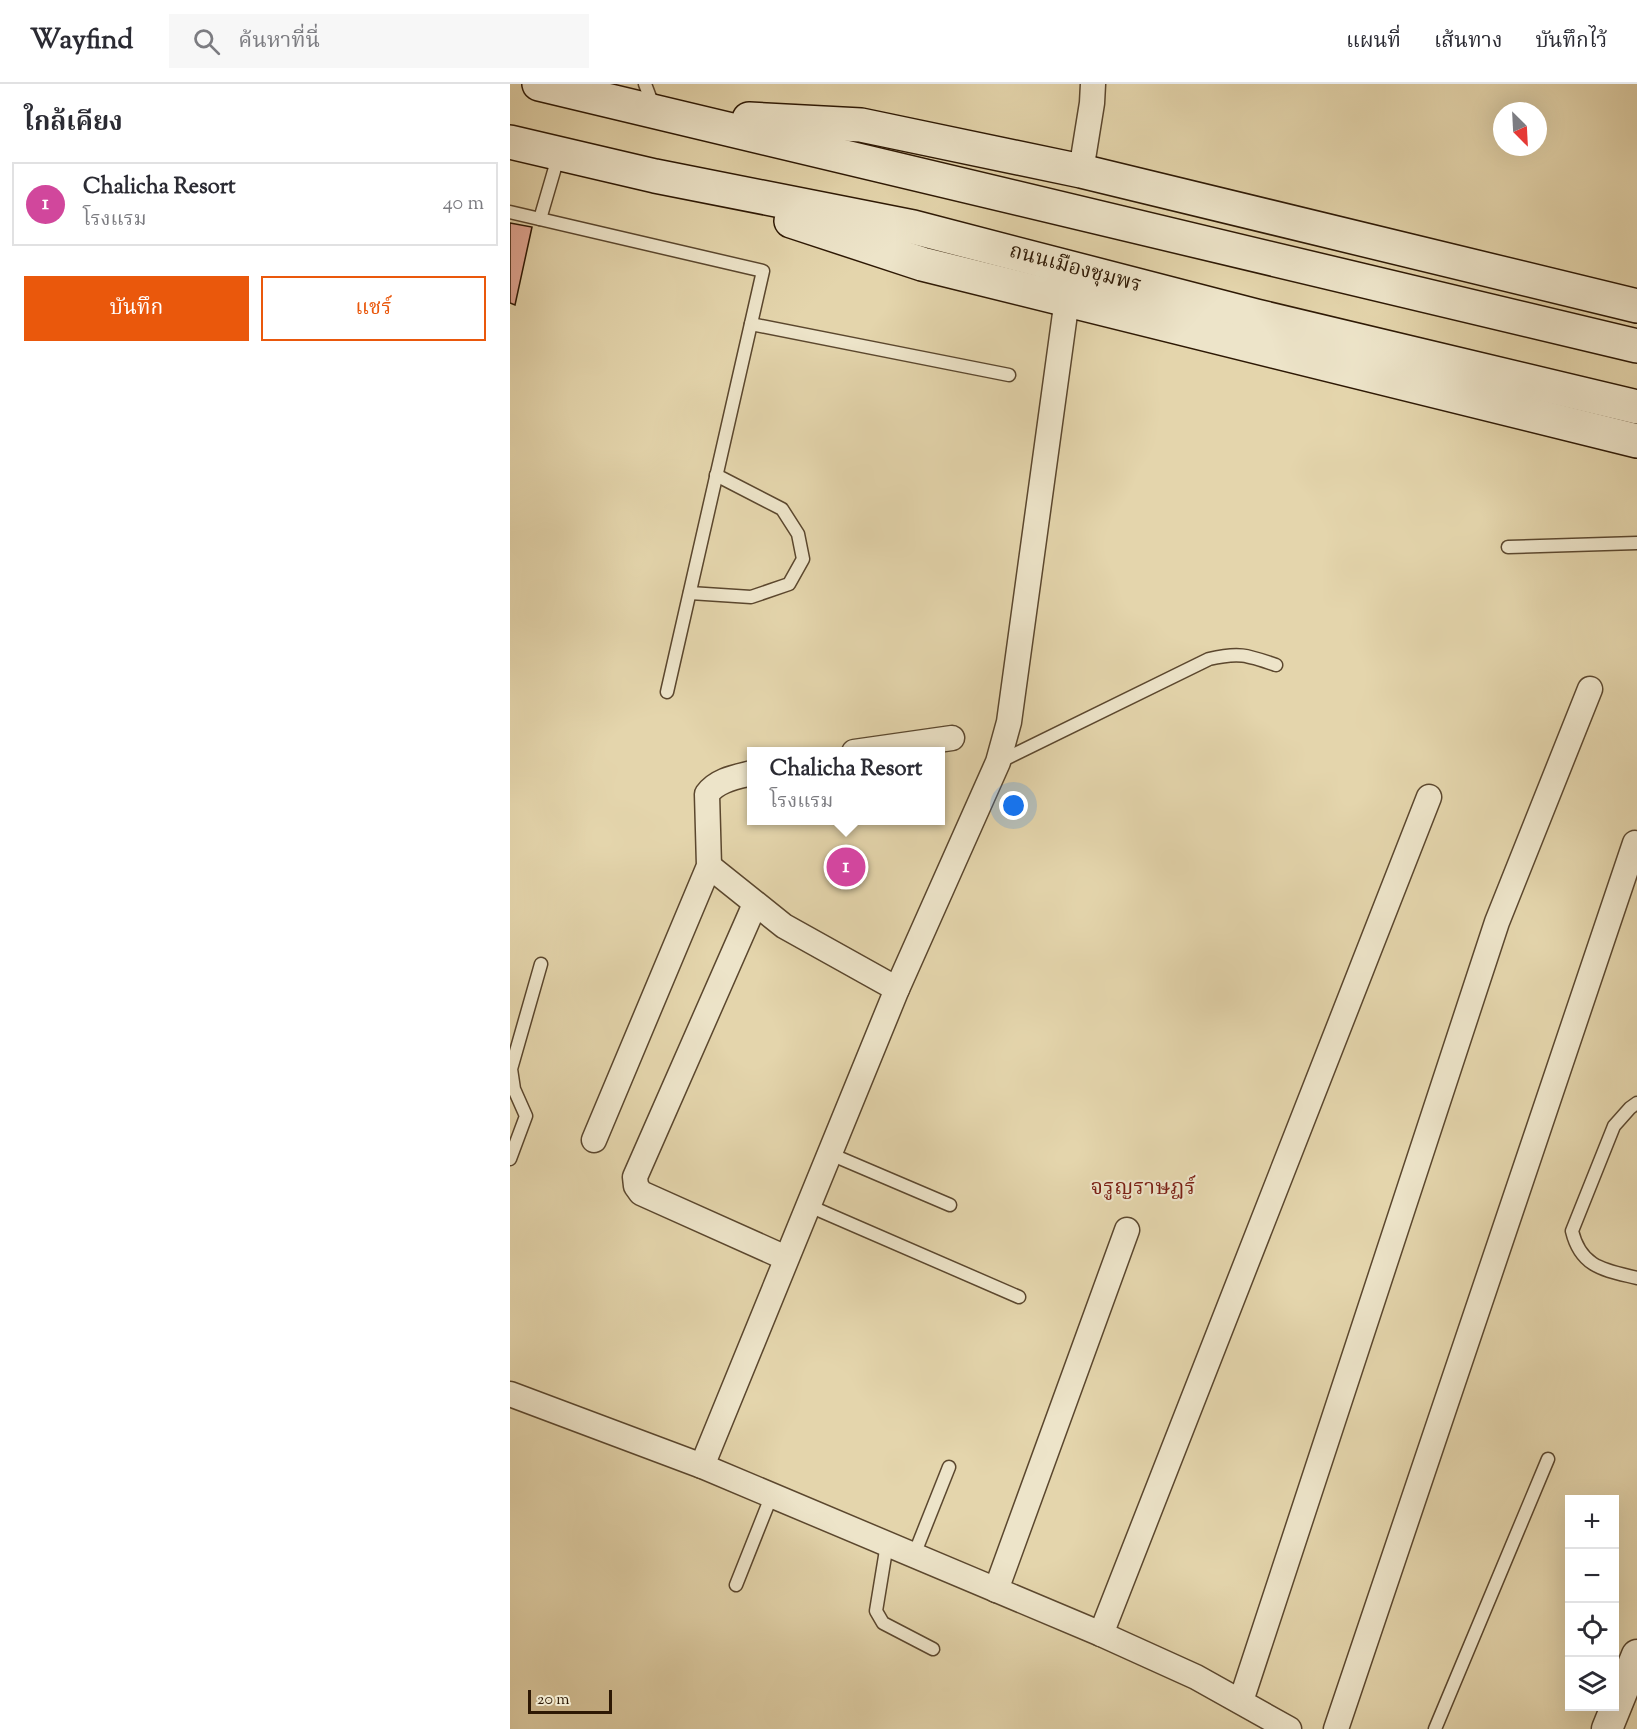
<!DOCTYPE html>
<html lang="th">
<head>
<meta charset="utf-8">
<style>
	body { margin:0; font-family:"Sorts Mill Goudy","Noto Serif Thai",serif; background:#f7f7f7; color:#2b2b33 }
	.controls { position:absolute; right:18px; bottom:18px; display:grid; overflow:hidden; border-radius:0px; box-shadow:0 6px 24px #0002 }
	.controls button { width:54px; height:54px; display:grid; place-items:center; padding:0; border:0; border-bottom:2px solid #e1e1e2; background:#fff; color:#2b2b33; font:30px sans-serif }
	.compass { position:absolute; left:983px; top:18px; width:54px; height:54px; border-radius:50%; background:#fff; box-shadow:0 6px 24px #0002; rotate:156deg }
	.scale { position:absolute; left:18px; bottom:15px; width:84px; box-sizing:border-box; padding-left:6px; border:3px solid #2d1804; border-top:0; font-size:16px; line-height:21px; white-space:nowrap; color:#2d1804; -webkit-text-stroke:4px #ede4c9; paint-order:stroke }
	.you { position:absolute; left:504px; top:722px; width:21px; height:21px; margin:-15px; border:4px solid #fff; border-radius:50%; background:#1a73e8; box-shadow:0 0 0 9px #1a73e833 }
	.badge { display:grid; place-items:center; width:39px; height:39px; border-radius:50%; background:#ea580c; color:#fff; font-size:20px; font-weight:700 }
	.pin { position:absolute; translate:-50% -50%; border:3px solid #fff; box-shadow:0 2px 6px #0006 }
	.popup { position:absolute; left:237px; top:663px; width:198px; height:78px; box-sizing:border-box; display:grid; place-content:center; border-radius:0px; background:#fff; filter:drop-shadow(0 2px 4px #0005); font-size:20px; white-space:nowrap; color:#7c7c81 }
	.popup b { font-size:22px; color:#2b2b33 }
	.popup::after { content:''; position:absolute; left:50%; top:100%; margin-left:-12px; border:12px solid transparent; border-top-color:#fff }
	.list { margin:0; padding:0; list-style:none }
	h2 { display:flex; justify-content:space-between; align-items:center; height:78px; margin:0; padding:0 24px; font-size:26px }
	h2 small { font-size:20px; font-weight:400; color:#7c7c81 }
	.list li { display:grid; grid-template-columns:39px 1fr auto; gap:18px; align-items:center; box-sizing:border-box; height:84px; margin:0 12px 12px; padding:0 12px; border:2px solid #e1e1e2; border-radius:0px }
	.list b { display:block; font-size:22px; white-space:nowrap }
	.list p { margin:0; font-size:20px; white-space:nowrap; color:#7c7c81 }
	.list em { font-size:20px; font-style:normal; color:#7c7c81 }
	.actions { display:flex; gap:12px; padding:18px 24px }
	.actions a { flex:1; padding:14px 0; border:2px solid #ea580c; border-radius:0px; text-align:center; font-size:21px; color:#ea580c }
	.actions .main { background:#ea580c; color:#fff }
	.icon { flex:none; width:33px; height:33px; fill:none; stroke:currentColor; stroke-width:2; stroke-linecap:round; stroke-linejoin:round }
	.map { position:relative; flex:none; width:1127px; height:1645px; overflow:hidden }
	header { display:flex; align-items:center; gap:36px; box-sizing:border-box; height:84px; padding:0 30px; background:#fff; border-bottom:2px solid #e1e1e2 }
	header strong { font-size:28px }
	nav { display:flex; gap:33px; margin-inline-start:auto; font-size:21px }
	.search { width:420px; height:54px; background:#f7f7f7; display:flex; align-items:center; gap:15px; box-sizing:border-box; padding:0 21px; border-radius:0px; color:#7c7c81; font-size:22px }
	main { display:flex }
	aside { flex:1; background:#fff }
	.map>svg:first-child { display:block }
</style>
</head>
<body>
<header>
<strong>Wayfind</strong>
<div class="search"><svg class="icon" aria-label="search" viewBox="0 0 24 24"><circle cx="10" cy="10" r="6"/><path d="M15 15l6 6"/></svg>ค้นหาที่นี่</div>
<nav><a>แผนที่</a><a>เส้นทาง</a><a>บันทึกไว้</a></nav>
</header>
<main>
<aside>
<h2>ใกล้เคียง<small></small></h2>
<ul class="list">
<li><span class="badge" style="background:#d1479c">1</span><div><b>Chalicha Resort</b><p>โรงแรม</p></div><em>40 m</em></li>
</ul>
<div class="actions"><a class="main">บันทึก</a><a>แชร์</a></div>
</aside>
<div class="map">
<svg width="1127" height="1645" viewBox="0 0 1127 1645">
	<rect width="100%" height="100%" fill="#e4d5ac"/>
	<filter id="stains"><feTurbulence type="fractalNoise" baseFrequency=".00333" numOctaves="4"/><feColorMatrix values="0 0 0 0 .2 0 0 0 0 .09 0 0 0 0 .02 0 0 0 .5 -.17"/></filter>
	<radialGradient id="worn" r=".72"><stop offset=".6" stop-color="#630" stop-opacity="0"/><stop offset="1" stop-color="#630" stop-opacity=".3"/></radialGradient>
	<!-- building -->
	<path fill="#e2a794" stroke="#2d1804" stroke-width="1.5" d="M0,139L22,143L5,221L0,219Z"/>
	<g fill="none" stroke-linecap="round" stroke-linejoin="round">
		<!-- service casing -->
		<g stroke="#5b472e" stroke-width="15">
			<g id="service">
				<path d="M135,0L144,24"/>
				<path d="M0,128L253,187L157,608"/>
				<path d="M30,135L49,70"/>
				<path d="M241,240L499,291"/>
				<path d="M998,463L1127,459"/>
				<path d="M180,509L241,513L279,500L293,475L288,450L272,425L206,391"/>
				<path d="M489,678L699,575C729,568 737,571 766,581"/>
				<path d="M1127,1019L1120,1024L1104,1042L1062,1147C1071,1184 1095,1186 1127,1194"/>
				<path d="M318,1069L440,1121"/>
				<path d="M0,1075L16,1032L4,1005L1,985L31,880"/>
				<path d="M297,1121L509,1213"/>
				<path d="M377,1460L366,1527L373,1539L423,1565"/>
				<path d="M404,1471L439,1383"/>
				<path d="M226,1501L261,1413"/>
				<path d="M925,1645L1038,1375"/>
			</g>
		</g>
		<!-- minor casing -->
		<g stroke="#5b472e" stroke-width="27">
			<g id="minor">
				<path d="M571,87L582,19L583,0"/>
				<path d="M344,668L442,654"/>
				<path d="M199,782L274,842L387,905"/>
				<path d="M245,820L125,1093L126,1102L131,1109L276,1174"/>
				<path d="M84,1056L199,782L197,710C207,696 226,693 242,689"/>
				<path d="M0,1310L192,1382L591,1550L686,1593L779,1645"/>
				<path d="M192,1382L387,905L488,678L499,638L557,215"/>
				<path d="M486,1506L617,1146"/>
				<path d="M591,1550L919,713"/>
				<path d="M731,1617L987,838L1080,605"/>
				<path d="M826,1645L1125,759"/>
			</g>
		</g>
		<!-- tertiary casing -->
		<g stroke="#5b472e" stroke-width="33">
			<path id="tertiary" d="M1097,1645L1127,1571"/>
		</g>
		<!-- secondary casing -->
		<g stroke="#2d1804" stroke-width="36">
			<g id="secondary">
				<path d="M29,0L1127,262"/>
				<path d="M239,35L351,41L571,87L1127,222"/>
				<path d="M0,58L145,92L403,143L746,232L1127,323"/>
				<path d="M281,137L412,180L1127,357"/>
			</g>
		</g>
		<!-- service -->
		<use href="#service" stroke="#ede4c9" stroke-width="12"/>
		<!-- minor -->
		<use href="#minor" stroke="#ede4c9" stroke-width="24"/>
		<!-- tertiary -->
		<use href="#tertiary" stroke="#ede4c9" stroke-width="30"/>
		<!-- secondary -->
		<use href="#secondary" stroke="#ede4c9" stroke-width="33"/>
	</g>
	<g text-anchor="middle" dominant-baseline="central" stroke-width="4.5" stroke-linejoin="round" paint-order="stroke">
		<!-- street labels -->
		<g font-size="21" fill="#2d1804" stroke="#ede4c9">
			<text transform="translate(565 185) rotate(15)">ถนนเมืองชุมพร</text>
		</g>
		<!-- neighbourhood labels -->
		<g font-size="22" fill="#7a1f14" stroke="#ede4c9">
			<text x="633" y="1105">จรูญราษฎร์</text>
		</g>
	</g>
	<rect width="100%" height="100%" filter="url(#stains)"/>
	<rect width="100%" height="100%" fill="url(#worn)"/>
</svg>
<div class="controls">
<button>+</button>
<button>−</button>
<button><svg class="icon" aria-label="locate" viewBox="0 0 24 24"><circle cx="12" cy="12" r="6"/><path d="M12 2v4M12 18v4M2 12h4M18 12h4"/></svg></button>
<button><svg class="icon" aria-label="layers" viewBox="0 0 24 24"><path d="M12 4l9 5-9 5-9-5zM3 14l9 5 9-5"/></svg></button>
</div>
<svg class="compass" viewBox="-18 -18 36 36"><path d="M0-13l5 13h-10z" fill="#e53935"/><path d="M0 13l5-13h-10z" fill="#7c7c81"/></svg>
<div class="scale">20 m</div>
<div class="you"></div>
<div class="pin badge" style="left:336px;top:783px;background:#d1479c">1</div>
<div class="popup"><b>Chalicha Resort</b>โรงแรม</div>
</div>
</main>
</body>
</html>
